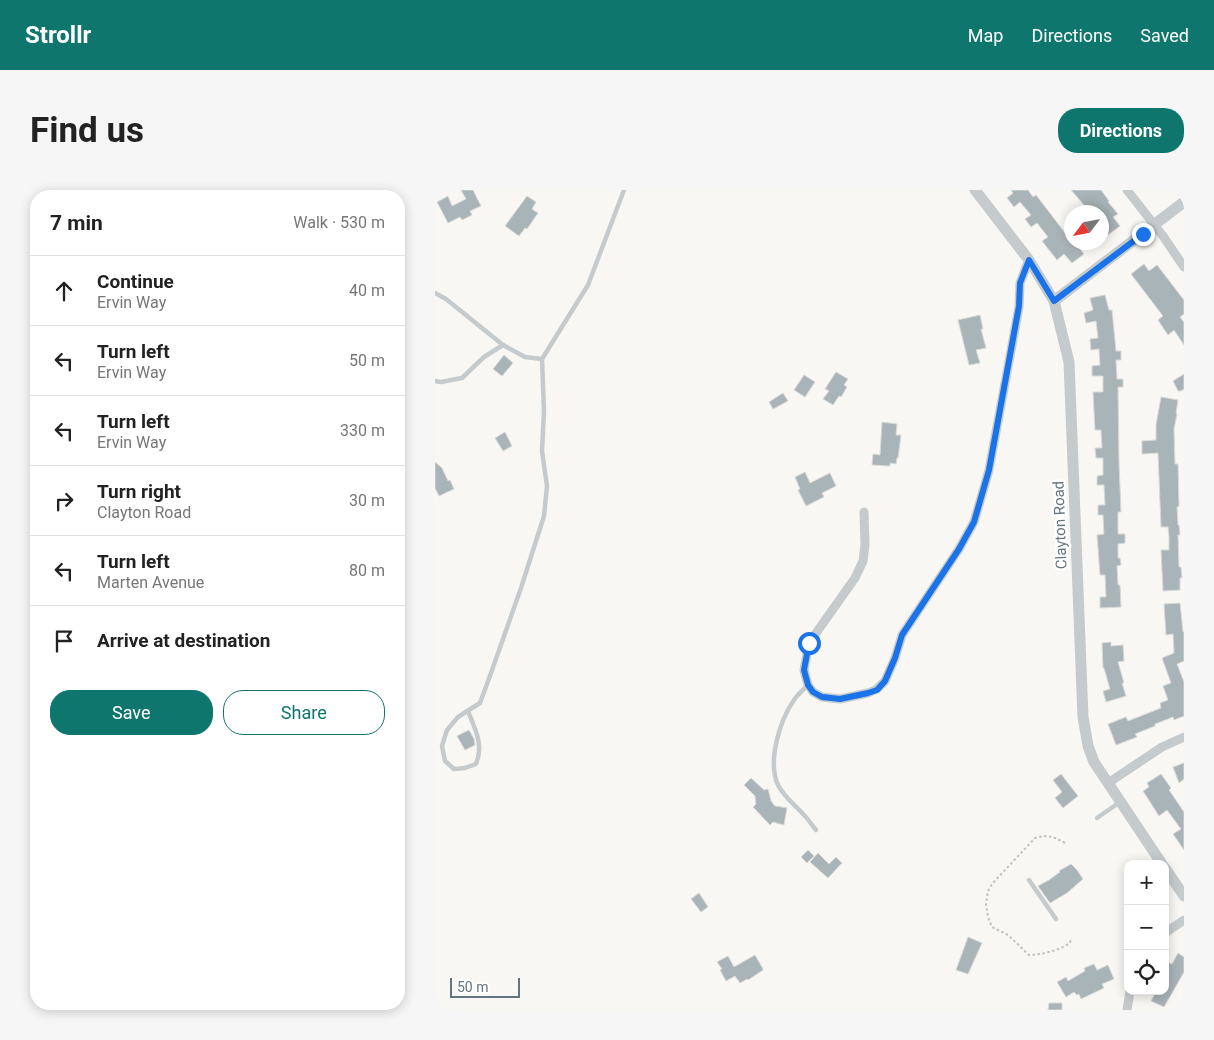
<!DOCTYPE html>
<html lang="en">
<head>
<meta charset="utf-8">
<style>
	body { margin:0; font-family:Roboto,sans-serif; background:#f6f6f6; color:#222 }
	.controls { position:absolute; right:15px; bottom:15px; display:grid; overflow:hidden; border-radius:10px; box-shadow:0 2px 12px #0003 }
	.controls button { width:45px; height:45px; display:grid; place-items:center; padding:0; border:0; border-bottom:1px solid #e0e0e0; background:#fff; color:#222; font:25px sans-serif }
	.compass { position:absolute; left:629px; top:15px; width:45px; height:45px; border-radius:50%; background:#fff; box-shadow:0 2px 12px #0003; rotate:238deg }
	.scale { position:absolute; left:15px; bottom:12px; width:70px; box-sizing:border-box; padding-left:5px; border:2px solid #617681; border-top:0; font-size:14px; line-height:18px; white-space:nowrap; color:#617681; -webkit-text-stroke:4px #fff; paint-order:stroke }
	.stop { position:absolute; width:15px; height:15px; margin:-11px; border:4px solid #1a73e8; border-radius:50%; background:#fff }
	.stop.end { background:#1a73e8; border-color:#fff; box-shadow:0 1px 5px #0008 }
	.list { margin:0; padding:0; list-style:none }
	h2 { display:flex; justify-content:space-between; align-items:center; height:65px; margin:0; padding:0 20px; font-size:21px }
	h2 small { font-size:16px; font-weight:400; color:#767676 }
	.list li { display:grid; grid-template-columns:32px 1fr auto; gap:15px; align-items:center; box-sizing:border-box; height:70px; padding:0 20px; border-top:1px solid #e0e0e0 }
	.list b { display:block; font-size:19px; white-space:nowrap }
	.list p { margin:0; font-size:16px; white-space:nowrap; color:#767676 }
	.list em { font-size:16px; font-style:normal; color:#767676 }
	.actions { display:flex; gap:10px; padding:15px 20px }
	.actions a { flex:1; padding:11px 0; border:1px solid #0f766e; border-radius:20px; text-align:center; font-size:18px; color:#0f766e }
	.actions .main { background:#0f766e; color:#fff }
	.icon { flex:none; width:28px; height:28px; fill:none; stroke:currentColor; stroke-width:2; stroke-linecap:round; stroke-linejoin:round }
	.map { position:relative; flex:none; width:749px; height:820px; overflow:hidden; border-radius:20px }
	header { display:flex; align-items:center; gap:30px; box-sizing:border-box; height:70px; padding:0 25px; background:#0f766e; color:#fff }
	header strong { font-size:24px }
	nav { display:flex; gap:28px; margin-inline-start:auto; font-size:18px }
	.intro { display:flex; align-items:center; justify-content:space-between; box-sizing:border-box; height:120px; padding:0 30px }
	h1 { margin:0; font-size:35px }
	.button { padding:12px 22px; border-radius:20px; background:#0f766e; color:#fff; font-size:18px; font-weight:700 }
	main { display:flex; gap:30px; padding:0 30px }
	aside { flex:1; background:#fff; border-radius:20px; box-shadow:0 2px 12px #0003 }
	.map>svg:first-child { display:block }
</style>
</head>
<body>
<header>
<strong>Strollr</strong>
<nav><a>Map</a><a>Directions</a><a>Saved</a></nav>
</header>
<div class="intro"><h1>Find us</h1><a class="button">Directions</a></div>
<main>
<aside>
<h2>7 min<small>Walk · 530 m</small></h2>
<ul class="list">
<li><svg class="icon" aria-label="ahead" viewBox="0 0 24 24"><path d="M12 20V5M6 11l6-6 6 6"/></svg><div><b>Continue</b><p>Ervin Way</p></div><em>40 m</em></li>
<li><svg class="icon" aria-label="left" viewBox="0 0 24 24"><path d="M17 20v-9H6M10 6l-5 5 5 5"/></svg><div><b>Turn left</b><p>Ervin Way</p></div><em>50 m</em></li>
<li><svg class="icon" aria-label="left" viewBox="0 0 24 24"><path d="M17 20v-9H6M10 6l-5 5 5 5"/></svg><div><b>Turn left</b><p>Ervin Way</p></div><em>330 m</em></li>
<li><svg class="icon" aria-label="right" viewBox="0 0 24 24"><path d="M7 20v-9h11M14 6l5 5-5 5"/></svg><div><b>Turn right</b><p>Clayton Road</p></div><em>30 m</em></li>
<li><svg class="icon" aria-label="left" viewBox="0 0 24 24"><path d="M17 20v-9H6M10 6l-5 5 5 5"/></svg><div><b>Turn left</b><p>Marten Avenue</p></div><em>80 m</em></li>
<li><svg class="icon" aria-label="arrive" viewBox="0 0 24 24"><path d="M6 21V4h12l-3 4 3 4H6"/></svg><div><b>Arrive at destination</b></div></li>
</ul>
<div class="actions"><a class="main">Save</a><a>Share</a></div>
</aside>
<div class="map">
<svg width="749" height="820" viewBox="0 0 749 820">
	<rect width="100%" height="100%" fill="#f8f7f4"/>
	<!-- building -->
	<g fill="#a9b4b8" stroke="#d9d9d7">
		<path d="M26,0H38L46,16L35,21L37,25L27,30L25,27L13,33L2,12L13,6L17,16L31,9Z"/>
		<path d="M576,0H593L598,7L601,5L634,48L635,46L636,48V52H640L649,64L637,73L629,64L622,70L607,51L613,47L602,33L596,37L590,29L596,25L585,12L579,17L572,8L578,3Z"/>
		<path d="M636,0H666L674,11L673,12L683,24L678,27L685,36L673,45L666,37V22H639L649,15Z"/>
		<path d="M92,6L101,12L97,19L103,23L92,39L90,38L84,46L70,36Z"/>
		<path d="M709,74L714,81L722,75L749,110V124L745,127L749,132V155L739,140L733,145L723,130L728,126L696,84Z"/>
		<path d="M670,105L674,120H677L681,161H686V170H681L682,189H688V197H683L684,272L686,322H683V344H690V353L683,354V368H685L686,375L682,376L683,395H685L686,417L665,418V407H671L670,385H665L662,345L669,344L668,325H663V315H670L669,295H662V286L668,285V268H661L660,258H667L666,240H660L658,202H668V186H657V176L665,175L664,159L656,160L655,149L663,148L661,131L651,133L649,123L658,120L655,108Z"/>
		<path d="M545,125L548,139H546L551,158L541,160L545,173L534,175L523,130Z"/>
		<path d="M69,165L78,173L67,186L58,179Z"/>
		<path d="M401,182L413,189L409,195L412,197L406,207L404,206L398,215L388,209L394,201L390,199Z"/>
		<path d="M749,184V199L746,201H743L738,191Z"/>
		<path d="M369,185L380,192L370,207L359,200Z"/>
		<path d="M348,203L353,211L338,219L334,212Z"/>
		<path d="M726,207L743,210L741,223L742,224L739,239L740,274H743L744,316L742,317L743,335H744L745,345H743L744,377H746L747,388H745V400L728,401L726,360H734V346L733,337H726L723,263L707,264V251L721,250V235Z"/>
		<path d="M447,232L462,234L461,245H466L463,268H462L461,274L455,273V276L437,275L438,264L445,265Z"/>
		<path d="M70,242L77,256L68,261L60,248Z"/>
		<path d="M0,272L7,278L13,291L15,290L19,299L4,306L0,298Z"/>
		<path d="M370,282L375,293L395,283L401,296L387,303L389,307L371,316L363,300L365,299L360,287Z"/>
		<path d="M745,413L748,442H749V471L742,474L749,492V526L739,530L738,527L720,534V536L700,544L702,547L681,555L673,534L691,527L693,531L726,518L725,513L733,510L728,496L736,493L727,468L739,463L738,444L731,445L729,414Z"/>
		<path d="M676,452V456L688,455L689,471L683,472L689,493H687L691,506L671,512L668,501L675,499L669,478H668L667,453Z"/>
		<path d="M34,540L39,549L40,555L30,560L22,546Z"/>
		<path d="M749,573V589L744,593L738,577Z"/>
		<path d="M626,584L643,606L628,618L620,608L627,602L618,590Z"/>
		<path d="M726,584L736,598L734,600L749,622V660L738,644L746,639L732,620L724,626L708,601L714,597L712,593Z"/>
		<path d="M316,588L329,600L333,599L336,611L340,616L352,618L349,635L338,632L335,635L318,617L321,614L320,606L309,595Z"/>
		<path d="M373,660L379,666L372,673L366,667Z"/>
		<path d="M383,663L394,674L401,667L407,673L393,688L375,672Z"/>
		<path d="M636,674L642,680L648,689L632,703L615,713L603,696L614,690L625,682L624,681Z"/>
		<path d="M264,703L273,717L266,722L256,709Z"/>
		<path d="M533,747L547,753L533,784L521,780Z"/>
		<path d="M743,763L749,767V782L729,817L716,811L721,801H730V776L733,772L737,774Z"/>
		<path d="M320,765L328,779V780L313,790L312,789L305,793L300,786L291,791L285,780L287,779L282,772L293,766L299,777Z"/>
		<path d="M659,774L662,780L673,775L679,789L667,794L669,798L646,809L644,804L642,805L639,802L631,807L622,792L631,787L633,791L650,781L649,778Z"/>
		<path d="M614,813H627V820H613Z"/>
	</g>
	<g fill="none" stroke-linecap="round" stroke-linejoin="round">
		<!-- path -->
		<path stroke="#bec2c3" stroke-width="2" stroke-dasharray="2.5 2.5" stroke-linecap="butt" d="M630,653C619,647 613,644 600,648L557,694L553,701L551,714L553,727L557,737L573,745L594,765C609,764 622,761 635,753L636,748"/>
		<!-- service -->
		<g stroke="#c5cacc" stroke-width="4.5">
			<path d="M0,103L11,109L68,155"/>
			<path d="M107,169L153,95L189,0"/>
			<path d="M0,191L6,192L27,188L49,167L68,155L90,167L107,169L109,221L107,261L112,296L109,326L86,398L56,483L45,513L23,527L12,540L7,556L10,571L19,579L30,578L41,574C49,555 40,539 33,521"/>
			<path d="M373,495C368,500 363,504 359,510C345,530 332,571 343,595C349,607 360,615 369,625C373,629 377,635 381,640"/>
			<path d="M662,628L685,612"/>
			<path d="M594,690L621,729"/>
		</g>
		<!-- minor -->
		<g stroke="#c5cacc" stroke-width="9">
			<path d="M692,0L728,46L749,77"/>
			<path d="M429,322L430,355L428,371L420,388L374,453L369,480L373,495L378,502L387,507L405,509L433,503L442,499L450,491L460,468L467,445L524,359L539,332L554,280L584,117L585,93L594,70"/>
			<path d="M673,593L727,557L749,547"/>
			<path d="M730,743L749,730"/>
			<path d="M692,820L695,801"/>
		</g>
		<!-- tertiary -->
		<g stroke="#c5cacc" stroke-width="11">
			<path d="M540,0L594,70L619,111L634,172L648,527L653,556L659,572L727,674"/>
			<path d="M619,111L749,12"/>
			<path d="M730,678L749,706"/>
		</g>
	</g>
	<g fill="none" stroke-linecap="round" stroke-linejoin="round">
		<!-- route -->
		<path stroke="#1a73e8" stroke-width="6" d="M374,453L369,480L373,495L378,502L387,507L405,509L433,503L442,500L450,491L460,468L467,445L524,359L539,332L554,280L584,116L585,93L594,70L619,111L708,44"/>
	</g>
	<g text-anchor="middle" dominant-baseline="central" stroke-width="5" stroke-linejoin="round" paint-order="stroke">
		<!-- street labels -->
		<g font-size="15" fill="#617681" stroke="#fff">
			<text transform="translate(625 335) rotate(-92)">Clayton Road</text>
		</g>
	</g>
</svg>
<div class="controls">
<button>+</button>
<button>−</button>
<button><svg class="icon" aria-label="locate" viewBox="0 0 24 24"><circle cx="12" cy="12" r="6"/><path d="M12 2v4M12 18v4M2 12h4M18 12h4"/></svg></button>
</div>
<svg class="compass" viewBox="-18 -18 36 36"><path d="M0-13l5 13h-10z" fill="#e53935"/><path d="M0 13l5-13h-10z" fill="#767676"/></svg>
<div class="scale">50 m</div>
<div class="stop" style="left:374px;top:453px"></div>
<div class="stop end" style="left:708px;top:44px"></div>
</div>
</main>
</body>
</html>
